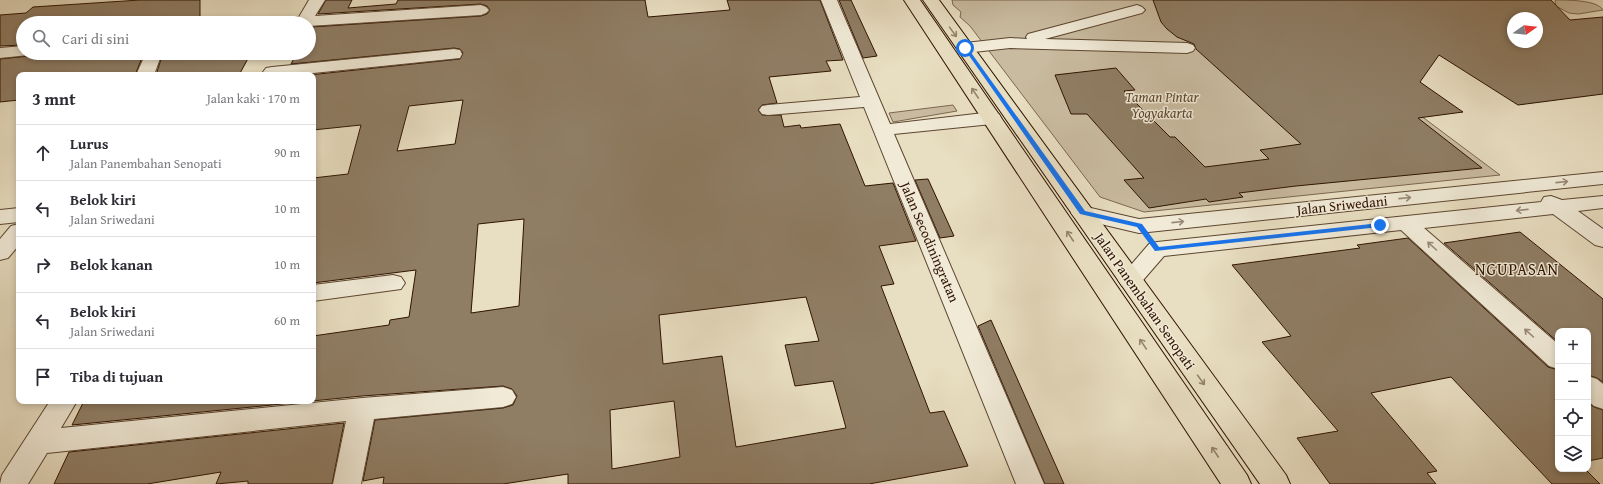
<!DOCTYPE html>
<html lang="id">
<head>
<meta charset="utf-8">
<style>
	body { margin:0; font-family:"Gentium Book Plus",serif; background:#f7f7f7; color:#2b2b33 }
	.controls { position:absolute; right:12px; bottom:12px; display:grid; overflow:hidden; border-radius:8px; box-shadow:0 2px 6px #0003 }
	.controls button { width:36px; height:36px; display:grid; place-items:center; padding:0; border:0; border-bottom:1px solid #e1e1e2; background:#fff; color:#2b2b33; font:20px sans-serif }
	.compass { position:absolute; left:1507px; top:12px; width:36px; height:36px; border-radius:50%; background:#fff; box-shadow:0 2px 6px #0003; rotate:76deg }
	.stop { position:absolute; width:12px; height:12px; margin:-9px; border:3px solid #1a73e8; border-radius:50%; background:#fff }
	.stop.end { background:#1a73e8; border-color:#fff; box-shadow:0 1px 4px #0008 }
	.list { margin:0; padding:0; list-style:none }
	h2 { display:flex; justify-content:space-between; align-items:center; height:52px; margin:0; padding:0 16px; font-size:17px }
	h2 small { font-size:13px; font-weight:400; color:#7c7c81 }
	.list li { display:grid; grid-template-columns:26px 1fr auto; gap:12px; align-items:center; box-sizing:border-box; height:56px; padding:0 16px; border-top:1px solid #e1e1e2 }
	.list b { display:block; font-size:15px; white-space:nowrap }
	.list p { margin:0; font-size:13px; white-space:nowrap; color:#7c7c81 }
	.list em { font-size:13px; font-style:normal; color:#7c7c81 }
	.icon { flex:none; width:22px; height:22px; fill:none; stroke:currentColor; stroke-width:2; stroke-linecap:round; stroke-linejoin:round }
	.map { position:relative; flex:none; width:1603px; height:484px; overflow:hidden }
	.search { position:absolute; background:#fff; box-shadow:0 2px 6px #0003; left:16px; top:16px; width:300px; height:44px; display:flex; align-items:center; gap:10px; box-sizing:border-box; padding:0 14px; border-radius:22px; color:#7c7c81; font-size:15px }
	.panel { position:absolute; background:#fff; box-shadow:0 2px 6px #0003; left:16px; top:72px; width:300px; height:332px; border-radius:8px }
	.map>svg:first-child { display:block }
</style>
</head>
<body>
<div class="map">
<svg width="1603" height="484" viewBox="0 0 1603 484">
	<rect width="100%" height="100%" fill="#e8dec1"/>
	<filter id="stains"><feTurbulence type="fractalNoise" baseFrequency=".005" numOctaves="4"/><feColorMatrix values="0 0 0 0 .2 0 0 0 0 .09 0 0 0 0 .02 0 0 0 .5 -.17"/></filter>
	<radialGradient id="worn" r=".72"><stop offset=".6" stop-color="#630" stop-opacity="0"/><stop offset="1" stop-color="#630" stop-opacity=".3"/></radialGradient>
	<!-- green -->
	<g fill="#c9bba0" stroke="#7c6750">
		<path d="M952,0H1266L1500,175L1144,212L1100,197L970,26L960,17L961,12L953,5Z"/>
		<path d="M1555,0C1569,0 1597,0 1603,10L1578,14L1569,13L1556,6Z"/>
		<path d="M953,105L957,111L893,122L889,113Z"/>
	</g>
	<!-- building -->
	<g fill="#8f7d64" stroke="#2f1300" fill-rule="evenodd">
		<path d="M140,0H200V17L129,21V23H23V45L0,46V15L26,13L33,7Z"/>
		<path d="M326,0H352L348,8L396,4L398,0H645L648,17L730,10L727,0H820L843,60L826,61L831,71L769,77L777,103L762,105L758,110L762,115H781L784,127L800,125L801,128L840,124L865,186L893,183L916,241L879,246L894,284L881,286L930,413L944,411L968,466L869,484H568V474L503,484H383L384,477L363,481L375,420L503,408L513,405L517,396L512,389L503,386L362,396L72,425L84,401H313V336L389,325L390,320L409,317L416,270L313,283V178L348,174L361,125L313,130V75H309L460,59L463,53L460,49L454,48L291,64L297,53H309V31L311,27L481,16L487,14L490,10L487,6L481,4L318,14ZM463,100L455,144L397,151L409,106ZM524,219L519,306L471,313L478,224ZM806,297L819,341L785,345L795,386L833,381L846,428L736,447L722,356L663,364L659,315ZM674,401L680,457L612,469L610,410Z"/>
		<path d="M839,0H851L877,56L863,58Z"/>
		<path d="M1153,0H1551L1570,20L1603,17V94L1518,105L1439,55L1420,82L1463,112L1418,118L1482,168L1296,186L1239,193L1243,197L1209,202L1206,199L1149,208L1124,180L1144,178L1087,114H1071L1055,75L1116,68L1135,90L1124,91L1170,137H1175L1205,167L1269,159L1260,150L1301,144L1196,49L1194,44L1177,37L1167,29L1161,22ZM1513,18H1537V42H1513Z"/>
		<path d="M31,53H144L135,75H19V100L0,102V59L29,56Z"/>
		<path d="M163,53H251L239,75H156Z"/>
		<path d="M928,179L954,236L940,238L915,180Z"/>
		<path d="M1520,232L1603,299V382L1597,378L1588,375V331H1558V342L1444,243Z"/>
		<path d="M1408,238L1548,367L1558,370V469H1585L1600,484H1552L1451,377L1371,393L1437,471L1427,473L1436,484H1330L1297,438L1338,431L1262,342L1291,336L1232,265L1360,248L1357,245Z"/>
		<path d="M991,320L1064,484H1045L978,326Z"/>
		<path d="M1588,403L1594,407L1603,410V458L1588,461Z"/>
		<path d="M344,423L332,484H248V481L216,484L221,472L147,484H54L69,452Z"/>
	</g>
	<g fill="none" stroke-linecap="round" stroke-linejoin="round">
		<!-- minor casing -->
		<g stroke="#5d4630" stroke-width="2">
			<g id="minor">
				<path d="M309,0H325L315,16L481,5L486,7L489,10L486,13L481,15L309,26V23H279L281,20L299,17Z"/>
				<path d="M821,0H837L890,124L992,112L999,114L1001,118L999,122L992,124L894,134L1044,484H1016L864,107L768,115L762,114L759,110L762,106L768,105L860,97Z"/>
				<path d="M1137,5L1142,7L1145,10L1142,13L1045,39L1187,43L1193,45L1195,48L1193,51L1187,53L1010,48L965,53L959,51L957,48L959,45L965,43L1010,38L1027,39L1026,37L1028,34Z"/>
				<path d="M23,46V53H30L29,55L0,58V48Z"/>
				<path d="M454,49L460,50L462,54L460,58L294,75H265L263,72L266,68L272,67Z"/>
				<path d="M146,53H162L154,75H136Z"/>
				<path d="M1603,172V184L1139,233L1075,218L1071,213L1075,208L1082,206L1139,219Z"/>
				<path d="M1551,196L1562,200L1603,196V208L1578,211L1603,229V247L1595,245L1553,214L1424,228L1558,344V369L1549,366L1401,230L1164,256L1138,286L1130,288L1122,286L1118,280L1149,244L1157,242L1541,202L1544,197Z"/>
				<path d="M19,208V222L0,224V210Z"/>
				<path d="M19,224V245L8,258L0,260V239L11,226Z"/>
				<path d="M393,275L401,277L405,283L401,289L313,301V285Z"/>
				<path d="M1588,376L1597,379L1603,384V409L1594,406L1588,401Z"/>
				<path d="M503,387L512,390L516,397L512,404L503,407L374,419L361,484H333L346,421L47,453L28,484H0L2,475L50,401H77L61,428L362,398Z"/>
			</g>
		</g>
		<!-- major casing -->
		<g stroke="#2f1300" stroke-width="2">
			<g id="major">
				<path d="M904,0H920L1247,475L1251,484H1221Z"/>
				<path d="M923,0H939L1286,475L1290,484H1260Z"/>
			</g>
		</g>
		<!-- minor -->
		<use href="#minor" fill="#f0ead7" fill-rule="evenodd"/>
		<!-- major -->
		<use href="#major" fill="#e8dec1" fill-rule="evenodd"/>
	</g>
	<!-- one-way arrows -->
	<defs><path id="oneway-shaft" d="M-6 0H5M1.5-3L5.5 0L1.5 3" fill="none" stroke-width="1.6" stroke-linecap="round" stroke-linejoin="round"/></defs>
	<g stroke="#95836a">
		<use href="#oneway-shaft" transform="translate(953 32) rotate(54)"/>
		<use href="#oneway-shaft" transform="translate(975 93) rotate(-124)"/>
		<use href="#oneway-shaft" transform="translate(1070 236) rotate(-124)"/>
		<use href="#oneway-shaft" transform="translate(1143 344) rotate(-124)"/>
		<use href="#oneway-shaft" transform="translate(1201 380) rotate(54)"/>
		<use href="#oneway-shaft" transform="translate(1215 452) rotate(-124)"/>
	</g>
	<g stroke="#998976">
		<use href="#oneway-shaft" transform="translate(1562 182) rotate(-6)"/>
		<use href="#oneway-shaft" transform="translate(1405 198) rotate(-6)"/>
		<use href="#oneway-shaft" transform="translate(1522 210) rotate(174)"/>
		<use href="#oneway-shaft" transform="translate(1178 222) rotate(-6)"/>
		<use href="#oneway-shaft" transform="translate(1432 246) rotate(-138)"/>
		<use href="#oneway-shaft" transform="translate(1529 333) rotate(-138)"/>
	</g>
	<!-- route -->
	<path fill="#1a73e8" d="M963,47H967L1085,211L1142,224L1159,247L1380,223L1383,225L1380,227L1155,251L1137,227L1080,214Z"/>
	<g text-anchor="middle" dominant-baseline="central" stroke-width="3" stroke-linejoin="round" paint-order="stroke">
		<!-- park labels -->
		<g font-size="14" font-style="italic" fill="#5d4530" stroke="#f0ead7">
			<text x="1162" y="97">Taman Pintar<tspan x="1162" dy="16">Yogyakarta</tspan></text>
		</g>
		<!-- street labels -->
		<g font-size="14" fill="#2f1300" stroke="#f0ead7">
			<text transform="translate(1342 205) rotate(-6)">Jalan Sriwedani</text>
			<text transform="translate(930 242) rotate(67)">Jalan Secodiningratan</text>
			<text transform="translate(1145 301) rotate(55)">Jalan Panembahan Senopati</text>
		</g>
		<!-- quarter labels -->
		<g font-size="16" letter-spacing="1" fill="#2f1300" stroke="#f0ead7">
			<text x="1517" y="269">NGUPASAN</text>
		</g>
	</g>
	<rect width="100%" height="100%" filter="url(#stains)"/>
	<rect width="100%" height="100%" fill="url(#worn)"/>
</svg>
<div class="controls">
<button>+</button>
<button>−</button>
<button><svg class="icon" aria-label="locate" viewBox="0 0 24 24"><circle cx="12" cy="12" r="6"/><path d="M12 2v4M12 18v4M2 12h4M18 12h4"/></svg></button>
<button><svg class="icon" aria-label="layers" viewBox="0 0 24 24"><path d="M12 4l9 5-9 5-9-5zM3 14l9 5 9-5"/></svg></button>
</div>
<svg class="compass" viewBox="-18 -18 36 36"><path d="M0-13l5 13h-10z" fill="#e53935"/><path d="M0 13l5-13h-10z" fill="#7c7c81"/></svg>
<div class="stop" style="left:965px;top:48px"></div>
<div class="stop end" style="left:1380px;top:225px"></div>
<div class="search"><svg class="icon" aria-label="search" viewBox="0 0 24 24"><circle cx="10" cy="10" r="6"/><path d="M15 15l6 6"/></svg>Cari di sini</div>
<section class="panel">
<h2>3 mnt<small>Jalan kaki · 170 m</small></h2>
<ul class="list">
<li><svg class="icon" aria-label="ahead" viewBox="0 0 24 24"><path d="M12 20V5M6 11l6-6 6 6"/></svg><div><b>Lurus</b><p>Jalan Panembahan Senopati</p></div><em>90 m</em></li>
<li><svg class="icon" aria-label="left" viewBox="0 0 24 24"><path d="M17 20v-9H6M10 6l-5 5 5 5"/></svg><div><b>Belok kiri</b><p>Jalan Sriwedani</p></div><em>10 m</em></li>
<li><svg class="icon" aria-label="right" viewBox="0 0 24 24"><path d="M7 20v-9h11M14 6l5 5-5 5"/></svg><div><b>Belok kanan</b></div><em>10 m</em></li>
<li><svg class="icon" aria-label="left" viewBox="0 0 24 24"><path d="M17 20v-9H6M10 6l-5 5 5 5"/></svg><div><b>Belok kiri</b><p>Jalan Sriwedani</p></div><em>60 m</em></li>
<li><svg class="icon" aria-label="arrive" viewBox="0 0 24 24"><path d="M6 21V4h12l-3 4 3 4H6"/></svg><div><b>Tiba di tujuan</b></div></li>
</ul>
</section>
</div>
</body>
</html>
